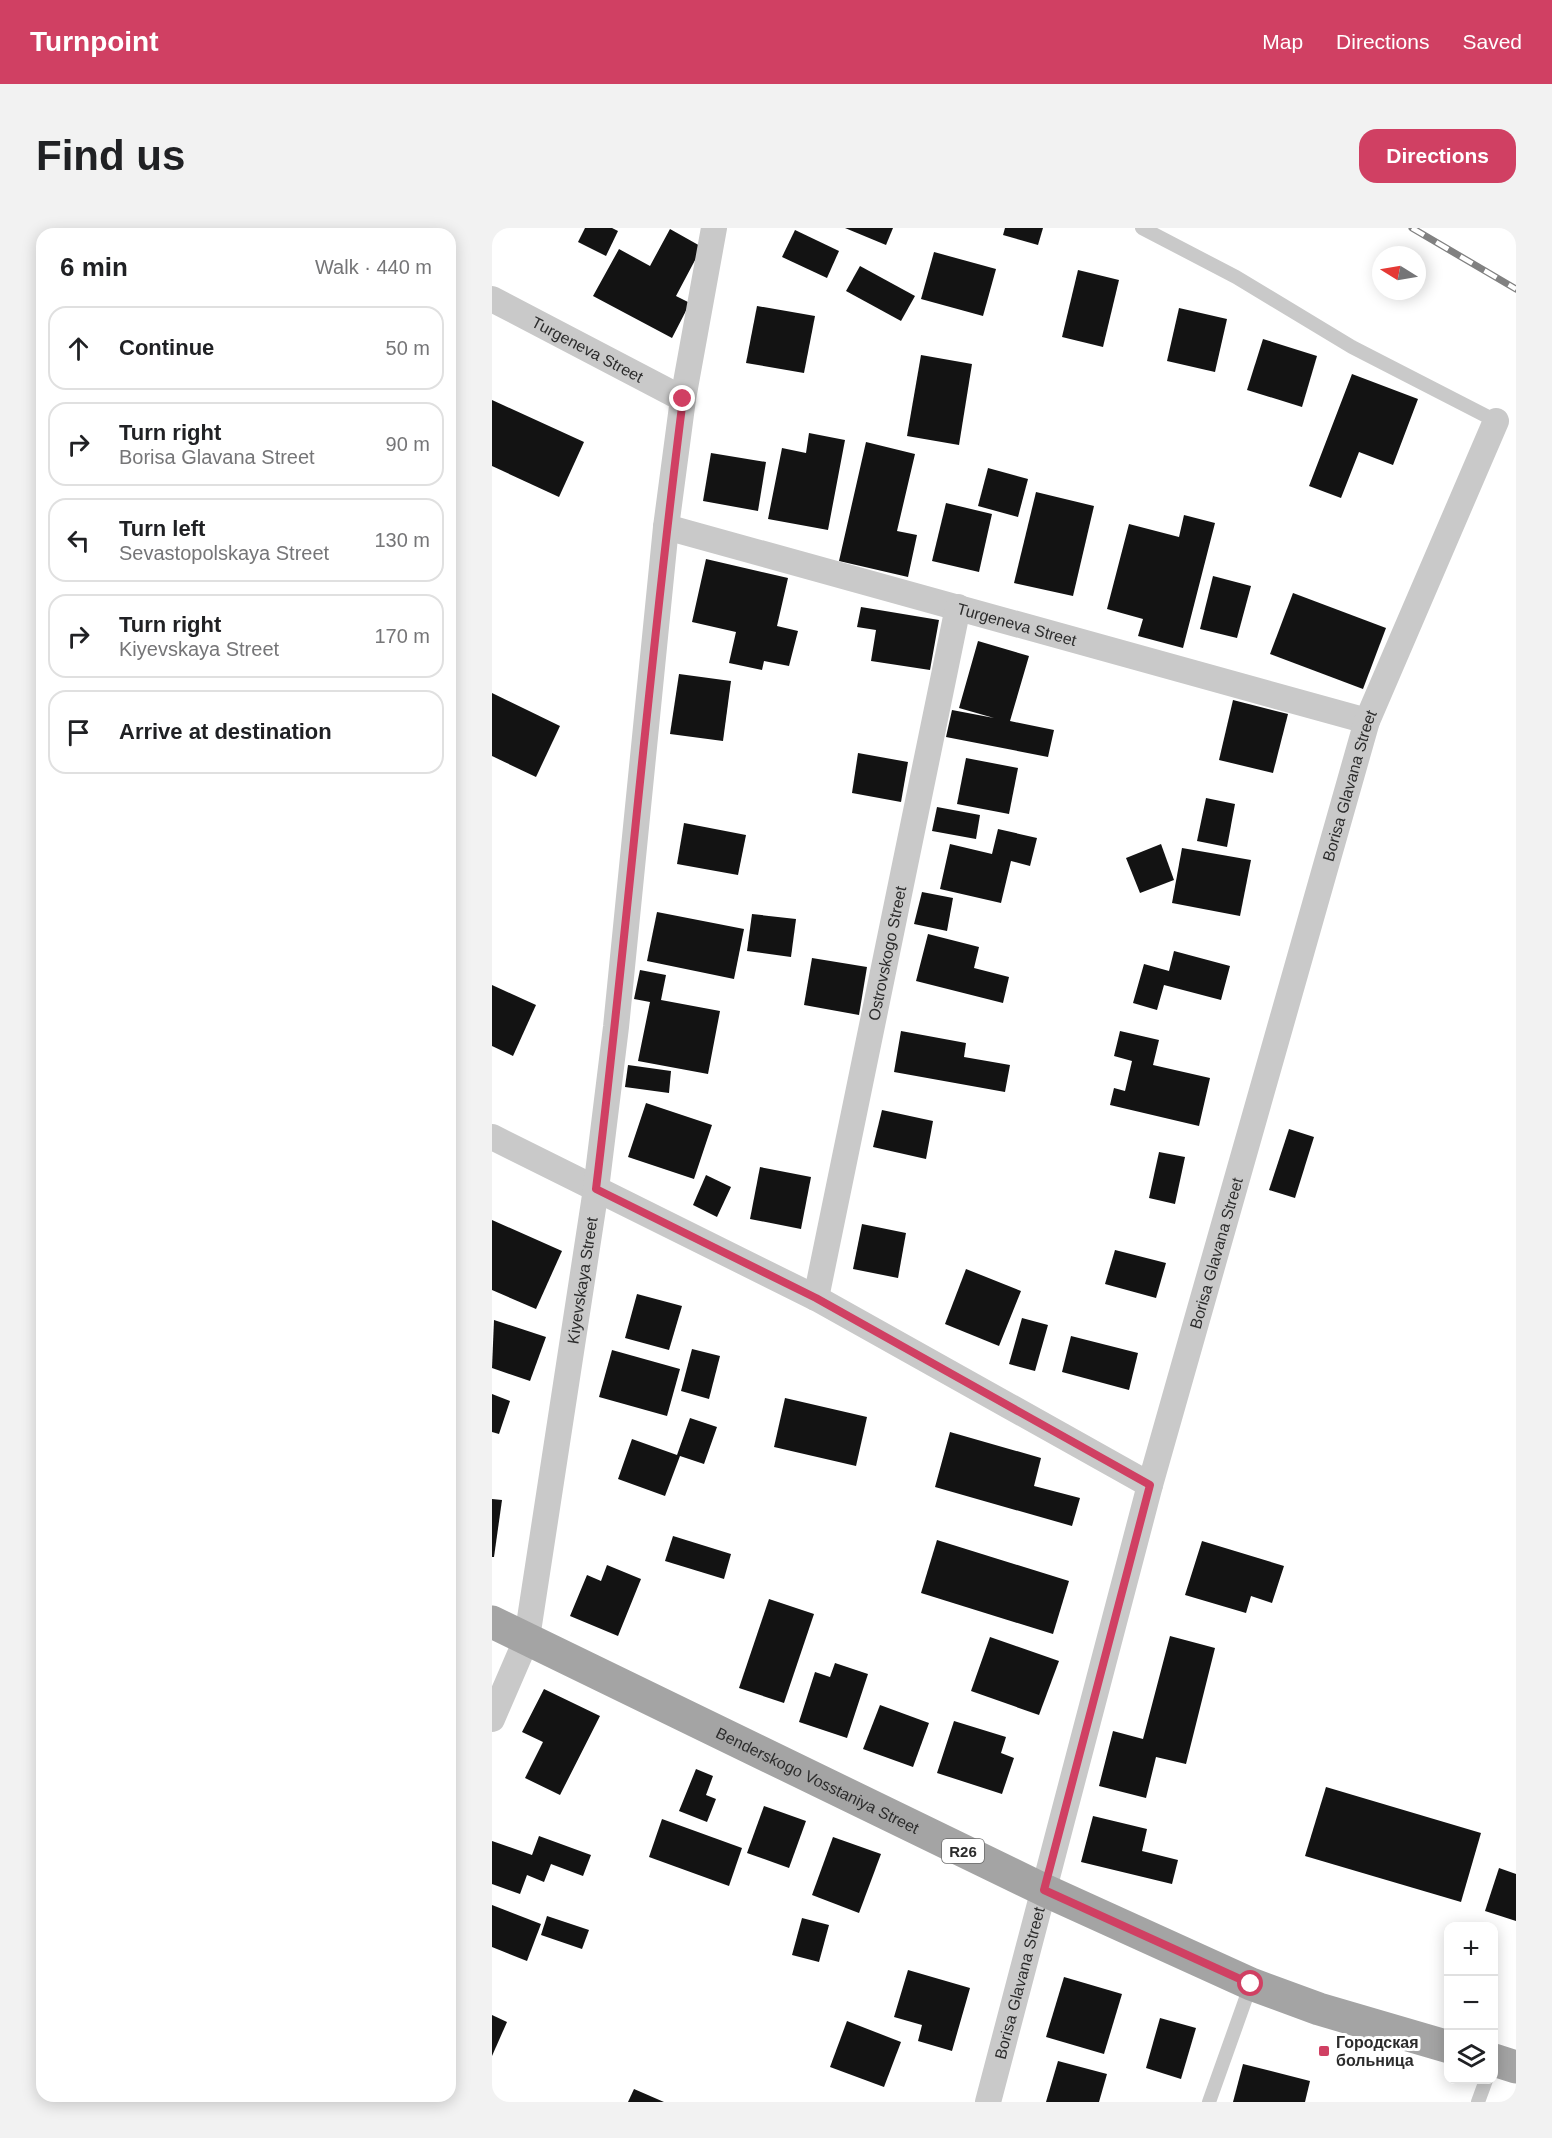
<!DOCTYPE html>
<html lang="en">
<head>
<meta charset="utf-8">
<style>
	body { margin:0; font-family:Helvetica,sans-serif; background:#f2f2f2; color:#202124 }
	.controls { position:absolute; right:18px; bottom:18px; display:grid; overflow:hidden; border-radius:12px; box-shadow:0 3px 15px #0003 }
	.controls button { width:54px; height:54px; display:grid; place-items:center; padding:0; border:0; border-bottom:2px solid #e0e0e0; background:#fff; color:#202124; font:30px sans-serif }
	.compass { position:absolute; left:880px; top:18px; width:54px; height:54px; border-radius:50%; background:#fff; box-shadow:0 3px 15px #0003; rotate:281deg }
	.stop { position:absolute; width:18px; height:18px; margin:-14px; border:4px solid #d04063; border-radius:50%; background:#fff }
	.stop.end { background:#d04063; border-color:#fff; box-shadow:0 2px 6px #0008 }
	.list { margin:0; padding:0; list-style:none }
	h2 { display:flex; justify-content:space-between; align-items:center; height:78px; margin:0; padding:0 24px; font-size:26px }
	h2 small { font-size:20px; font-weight:400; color:#757577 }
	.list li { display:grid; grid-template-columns:39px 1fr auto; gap:18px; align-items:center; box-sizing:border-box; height:84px; margin:0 12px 12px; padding:0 12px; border:2px solid #e0e0e0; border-radius:18px }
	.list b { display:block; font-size:22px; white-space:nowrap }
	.list p { margin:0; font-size:20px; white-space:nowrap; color:#757577 }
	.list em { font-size:20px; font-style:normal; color:#757577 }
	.icon { flex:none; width:33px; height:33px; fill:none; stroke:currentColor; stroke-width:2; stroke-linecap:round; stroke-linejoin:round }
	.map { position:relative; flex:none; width:1024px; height:1874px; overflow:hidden; border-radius:18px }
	header { display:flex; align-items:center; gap:36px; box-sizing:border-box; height:84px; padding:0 30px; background:#d04063; color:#fff }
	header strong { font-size:28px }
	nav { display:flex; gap:33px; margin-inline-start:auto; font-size:21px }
	.intro { display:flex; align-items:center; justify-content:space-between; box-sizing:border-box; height:144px; padding:0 36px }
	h1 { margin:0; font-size:42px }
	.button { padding:15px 27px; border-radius:18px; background:#d04063; color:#fff; font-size:21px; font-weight:700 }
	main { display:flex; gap:36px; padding:0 36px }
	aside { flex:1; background:#fff; border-radius:18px; box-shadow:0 3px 15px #0003 }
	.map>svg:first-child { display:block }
</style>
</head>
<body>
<header>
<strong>Turnpoint</strong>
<nav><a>Map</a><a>Directions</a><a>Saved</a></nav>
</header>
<div class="intro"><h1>Find us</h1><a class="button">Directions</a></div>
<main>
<aside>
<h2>6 min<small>Walk · 440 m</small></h2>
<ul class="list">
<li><svg class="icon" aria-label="ahead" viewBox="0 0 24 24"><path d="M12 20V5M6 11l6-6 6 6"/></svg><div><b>Continue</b></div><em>50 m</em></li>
<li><svg class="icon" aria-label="right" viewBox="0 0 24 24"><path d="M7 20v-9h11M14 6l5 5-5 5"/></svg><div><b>Turn right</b><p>Borisa Glavana Street</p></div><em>90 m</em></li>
<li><svg class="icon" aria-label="left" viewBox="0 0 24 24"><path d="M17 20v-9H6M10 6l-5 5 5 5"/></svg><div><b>Turn left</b><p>Sevastopolskaya Street</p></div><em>130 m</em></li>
<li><svg class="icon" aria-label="right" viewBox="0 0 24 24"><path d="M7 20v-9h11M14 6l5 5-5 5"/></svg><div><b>Turn right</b><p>Kiyevskaya Street</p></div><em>170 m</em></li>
<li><svg class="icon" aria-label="arrive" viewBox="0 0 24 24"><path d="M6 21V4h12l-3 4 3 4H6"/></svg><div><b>Arrive at destination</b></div></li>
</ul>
</aside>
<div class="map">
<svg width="1024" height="1874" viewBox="0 0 1024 1874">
	<rect width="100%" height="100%" fill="#fff"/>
	<!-- building -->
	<g fill="#131313">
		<path d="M93,0H120L126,3L114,28L86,14Z"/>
		<path d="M353,0H401L394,17Z"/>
		<path d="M513,0H551L546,17L511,7Z"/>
		<path d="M178,1L210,19L184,68L198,75L180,110L101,68L127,21L158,38Z"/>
		<path d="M303,2L347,23L335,50L290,29Z"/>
		<path d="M442,24L504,41L491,88L429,71Z"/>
		<path d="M368,38L423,68L409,93L354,63Z"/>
		<path d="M586,42L627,52L611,119L570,109Z"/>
		<path d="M265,78L323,88L312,145L254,135Z"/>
		<path d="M687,80L735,91L723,144L675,133Z"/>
		<path d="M771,111L825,128L810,179L755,162Z"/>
		<path d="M429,127L480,136L467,217L415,208Z"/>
		<path d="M860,146L926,171L901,237L867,224L849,270L817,258Z"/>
		<path d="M0,172L92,214L67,269L0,238Z"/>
		<path d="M317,205L353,212L336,302L276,291L290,220L314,225Z"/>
		<path d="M374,214L423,226L405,303L425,307L416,349L347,333Z"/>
		<path d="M219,225L274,234L266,283L211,273Z"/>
		<path d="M496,240L536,251L526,289L486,278Z"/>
		<path d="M544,264L602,278L581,368L522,355Z"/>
		<path d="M454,275L500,286L487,344L440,333Z"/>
		<path d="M692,287L723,295L691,420L646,408L651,391L615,381L637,296L687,309Z"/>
		<path d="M214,331L296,350L285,398L306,403L297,438L272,433L270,442L237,435L244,404L200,394Z"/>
		<path d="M721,348L759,358L745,410L708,401Z"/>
		<path d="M801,365L894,400L871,461L778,426Z"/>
		<path d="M369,379L447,392L438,442L379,433L384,402L365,399Z"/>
		<path d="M486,413L537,428L518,493L562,502L556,529L454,509L460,482L502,490L467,480Z"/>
		<path d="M187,446L239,453L231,513L178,506Z"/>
		<path d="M0,465L68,498L44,549L0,528Z"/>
		<path d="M741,472L796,486L781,545L727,532Z"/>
		<path d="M366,525L416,534L409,574L360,565Z"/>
		<path d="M474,530L526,540L517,586L465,576Z"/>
		<path d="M714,570L743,576L735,619L705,613Z"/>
		<path d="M445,579L488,587L484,611L440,603Z"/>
		<path d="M192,595L254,607L246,647L185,636Z"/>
		<path d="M506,601L545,610L538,638L519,633L509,675L448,661L458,616L500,626Z"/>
		<path d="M669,616L682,652L648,665L634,630Z"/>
		<path d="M690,620L759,632L748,688L680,675Z"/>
		<path d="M430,664L461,670L455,703L422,696Z"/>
		<path d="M165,684L252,701L242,751L155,733Z"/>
		<path d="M260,686L304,691L299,729L255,723Z"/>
		<path d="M436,706L487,719L482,740L517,749L511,775L424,753Z"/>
		<path d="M682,723L738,738L729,772L672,757L665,782L641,775L652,736L677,743Z"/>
		<path d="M320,730L375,739L367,787L312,777Z"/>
		<path d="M148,742L174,747L169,772L228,783L216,846L146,833L158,774L142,771Z"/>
		<path d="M0,757L44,777L21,828L0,818Z"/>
		<path d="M409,803L474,815L472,829L518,837L513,864L402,844Z"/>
		<path d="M628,803L667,812L661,837L718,850L707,898L618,877L622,860L633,863L640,833L622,828Z"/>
		<path d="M136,837L179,843L177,865L133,859Z"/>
		<path d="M154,875L220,897L202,951L136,929Z"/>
		<path d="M390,882L441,893L434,931L381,919Z"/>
		<path d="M797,901L822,909L803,970L777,962Z"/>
		<path d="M667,924L693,929L683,976L657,970Z"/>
		<path d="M268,939L319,949L309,1001L258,991Z"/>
		<path d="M214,947L239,959L225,989L201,977Z"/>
		<path d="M0,992L70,1023L44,1081L0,1062Z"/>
		<path d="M370,996L414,1005L406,1050L361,1041Z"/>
		<path d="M623,1022L674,1035L664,1070L613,1056Z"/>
		<path d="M474,1041L529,1063L507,1118L453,1096Z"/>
		<path d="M145,1066L190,1078L177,1122L133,1110Z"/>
		<path d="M530,1090L556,1097L543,1143L517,1136Z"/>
		<path d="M2,1092L54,1109L38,1153L0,1140Z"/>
		<path d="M579,1108L646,1125L637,1162L570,1144Z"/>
		<path d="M200,1121L228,1128L217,1171L189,1163Z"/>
		<path d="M120,1122L188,1141L175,1188L107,1169Z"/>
		<path d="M0,1166L18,1173L7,1206L0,1204Z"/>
		<path d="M293,1170L375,1189L364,1238L282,1219Z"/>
		<path d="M198,1190L225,1199L212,1236L188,1228L173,1268L126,1251L140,1211L185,1227Z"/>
		<path d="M458,1204L549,1230L542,1258L588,1270L580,1298L443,1259Z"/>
		<path d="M0,1271L10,1272L2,1329H0Z"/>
		<path d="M181,1308L239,1326L232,1351L173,1333Z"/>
		<path d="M445,1312L577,1353L561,1406L429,1365Z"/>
		<path d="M710,1313L792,1338L780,1375L759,1368L754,1385L693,1367Z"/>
		<path d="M115,1337L149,1351L126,1408L78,1388L95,1347L109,1353Z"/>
		<path d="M277,1371L322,1386L292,1475L247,1460Z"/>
		<path d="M678,1408L723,1420L694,1536L664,1529L654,1570L607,1558L621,1503L651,1511Z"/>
		<path d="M498,1409L567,1433L547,1487L479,1463Z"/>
		<path d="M343,1435L376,1446L355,1510L307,1494L323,1444L338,1449Z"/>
		<path d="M52,1461L108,1488L68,1567L33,1550L51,1514L30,1504Z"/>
		<path d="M388,1477L437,1495L421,1539L371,1521Z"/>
		<path d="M462,1493L514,1509L509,1525L522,1530L510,1566L445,1545Z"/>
		<path d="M204,1541L221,1548L214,1567L224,1571L215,1594L187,1583Z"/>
		<path d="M834,1559L989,1605L969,1674L813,1628Z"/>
		<path d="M272,1578L314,1593L297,1640L255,1625Z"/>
		<path d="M601,1588L655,1601L650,1623L686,1632L680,1656L589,1634Z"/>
		<path d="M170,1591L250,1620L237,1658L157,1629Z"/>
		<path d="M47,1608L99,1627L91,1648L59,1636L52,1654L35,1647L28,1666L0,1656V1613L40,1627Z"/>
		<path d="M341,1609L389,1626L367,1685L320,1667Z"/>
		<path d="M1007,1640L1024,1646V1693L993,1683Z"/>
		<path d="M0,1677L49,1696L35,1733L0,1719Z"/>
		<path d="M55,1688L97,1702L90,1721L49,1707Z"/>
		<path d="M310,1690L337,1697L327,1734L300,1727Z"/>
		<path d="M416,1742L478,1760L460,1823L426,1813L430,1797L402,1789Z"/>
		<path d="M572,1749L630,1766L612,1826L554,1809Z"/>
		<path d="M0,1787L15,1794L0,1828Z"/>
		<path d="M668,1790L704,1800L689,1851L654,1840Z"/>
		<path d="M355,1793L409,1814L392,1859L338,1839Z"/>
		<path d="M566,1833L615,1846L607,1874H554Z"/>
		<path d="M751,1836L818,1853L813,1874H741Z"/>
		<path d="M142,1861L172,1874H136Z"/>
	</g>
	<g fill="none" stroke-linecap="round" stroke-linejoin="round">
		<!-- service -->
		<g stroke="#c9c9c9" stroke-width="14">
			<path d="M650,0L744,49L860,119L1004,193"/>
			<path d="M717,1874L759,1756"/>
			<path d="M986,1874L994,1852"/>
		</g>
		<!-- minor -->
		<g stroke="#c9c9c9" stroke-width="26">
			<path id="s1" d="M0,71L191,171"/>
			<path id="s2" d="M174,299L875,493"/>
			<path d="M0,909L324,1070L658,1257"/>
			<path id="s3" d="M324,1070L466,379"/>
			<path id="s4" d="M0,1491L35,1410L104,961L124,799L174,299L191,171L222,0"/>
			<path id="s5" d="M496,1874L658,1257L875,493L1004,193"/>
		</g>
		<!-- primary -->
		<g stroke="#a4a4a4" stroke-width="33">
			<path id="s6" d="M0,1394L552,1662L759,1756L827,1781L957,1819"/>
			<path d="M1002,1832L1024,1839"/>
		</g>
		<!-- rail casing -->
		<g stroke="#818181" stroke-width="7">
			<path id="rail" d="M920,0L1024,61"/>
		</g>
		<!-- rail -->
		<use href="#rail" stroke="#fff" stroke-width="4.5" stroke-dasharray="14" stroke-linecap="butt"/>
	</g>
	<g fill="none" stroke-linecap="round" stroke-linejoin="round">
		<!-- route -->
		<path stroke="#d04063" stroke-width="8" d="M191,171C157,434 136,698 104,961L324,1070L658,1257L552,1662L759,1756"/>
	</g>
	<!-- markers -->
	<rect fill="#d04063" stroke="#fff" stroke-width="2" x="826" y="1817" width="12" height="12" rx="3"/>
	<g text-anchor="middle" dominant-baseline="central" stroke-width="6" stroke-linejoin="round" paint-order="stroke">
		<!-- shield labels -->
		<rect fill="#fff" stroke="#6b6b6b" stroke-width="1.5" x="450" y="1611" width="42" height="24" rx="4.5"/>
		<g font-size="15" font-weight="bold" fill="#2c2c2c">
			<text x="471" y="1623">R26</text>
		</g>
		<!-- street labels -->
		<g font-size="16" fill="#2c2c2c" stroke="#fff">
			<text stroke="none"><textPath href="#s1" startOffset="108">Turgeneva Street</textPath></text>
			<text stroke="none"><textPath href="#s2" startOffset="364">Turgeneva Street</textPath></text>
			<text stroke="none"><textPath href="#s5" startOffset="1365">Borisa Glavana Street</textPath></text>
			<text stroke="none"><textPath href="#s3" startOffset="352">Ostrovskogo Street</textPath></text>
			<text stroke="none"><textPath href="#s5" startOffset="879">Borisa Glavana Street</textPath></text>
			<text stroke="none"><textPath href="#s4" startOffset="450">Kiyevskaya Street</textPath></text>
			<text stroke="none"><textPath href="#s6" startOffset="362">Benderskogo Vosstaniya Street</textPath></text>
			<text stroke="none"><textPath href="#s5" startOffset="123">Borisa Glavana Street</textPath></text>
		</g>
		<!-- poi labels -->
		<g font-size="16" font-weight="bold" fill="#2c2c2c" stroke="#fff" text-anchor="start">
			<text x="844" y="1814">Городская<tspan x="844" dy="18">больница</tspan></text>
		</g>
	</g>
</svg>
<div class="controls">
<button>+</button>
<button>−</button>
<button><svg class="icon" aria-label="layers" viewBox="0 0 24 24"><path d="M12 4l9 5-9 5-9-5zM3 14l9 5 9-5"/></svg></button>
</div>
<svg class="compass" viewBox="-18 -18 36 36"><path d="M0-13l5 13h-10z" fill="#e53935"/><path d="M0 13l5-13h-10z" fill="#757577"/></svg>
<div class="stop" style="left:759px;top:1756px"></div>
<div class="stop end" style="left:191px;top:171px"></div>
</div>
</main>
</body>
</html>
